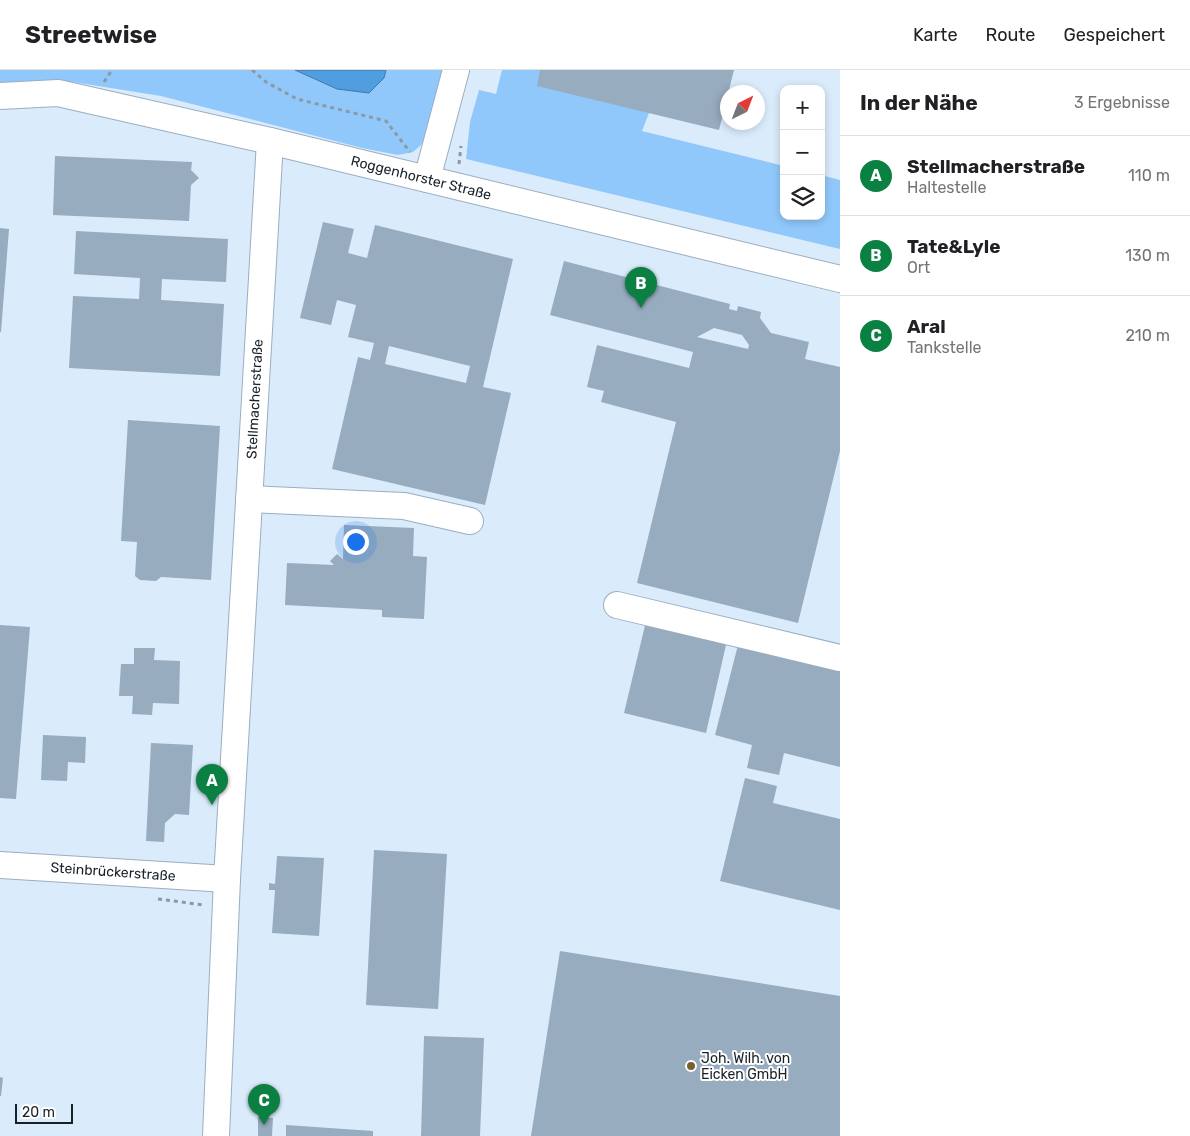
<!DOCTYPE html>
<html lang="de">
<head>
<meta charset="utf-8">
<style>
	body { margin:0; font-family:Rubik,sans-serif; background:#f6f6f6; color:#202124 }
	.controls { position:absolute; right:15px; top:15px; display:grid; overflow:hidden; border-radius:10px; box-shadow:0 2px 8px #0003 }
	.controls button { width:45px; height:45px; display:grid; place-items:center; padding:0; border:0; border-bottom:1px solid #e0e0e0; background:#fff; color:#202124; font:25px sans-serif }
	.compass { position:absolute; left:720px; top:15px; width:45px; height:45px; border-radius:50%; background:#fff; box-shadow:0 2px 8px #0003; rotate:42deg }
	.scale { position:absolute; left:15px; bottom:12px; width:58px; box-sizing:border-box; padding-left:5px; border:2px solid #192128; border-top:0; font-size:14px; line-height:18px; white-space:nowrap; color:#192128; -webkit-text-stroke:4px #fff; paint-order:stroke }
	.you { position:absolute; left:355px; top:471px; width:18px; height:18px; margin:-12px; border:4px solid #fff; border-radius:50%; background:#1a73e8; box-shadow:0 0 0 8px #1a73e833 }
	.badge { display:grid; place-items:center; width:32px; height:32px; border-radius:50%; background:#0b8043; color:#fff; font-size:16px; font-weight:700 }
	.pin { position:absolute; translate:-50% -41px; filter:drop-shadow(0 1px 2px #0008) }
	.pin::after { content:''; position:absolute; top:26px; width:18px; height:15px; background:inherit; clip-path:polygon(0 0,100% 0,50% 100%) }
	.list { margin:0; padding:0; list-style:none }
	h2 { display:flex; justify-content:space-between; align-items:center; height:65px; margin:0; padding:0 20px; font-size:21px }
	h2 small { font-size:16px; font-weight:400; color:#757577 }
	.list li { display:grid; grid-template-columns:32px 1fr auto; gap:15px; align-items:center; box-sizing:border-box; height:80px; padding:0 20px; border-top:1px solid #e0e0e0 }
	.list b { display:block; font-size:19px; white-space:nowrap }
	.list p { margin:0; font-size:16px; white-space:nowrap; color:#757577 }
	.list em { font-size:16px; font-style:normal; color:#757577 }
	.icon { flex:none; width:28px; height:28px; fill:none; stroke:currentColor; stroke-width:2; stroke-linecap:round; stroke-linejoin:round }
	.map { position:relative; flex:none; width:840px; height:1066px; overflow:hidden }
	header { display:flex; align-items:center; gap:30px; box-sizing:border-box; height:70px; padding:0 25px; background:#fff; border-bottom:1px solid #e0e0e0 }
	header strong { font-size:24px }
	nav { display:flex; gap:28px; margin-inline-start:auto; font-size:18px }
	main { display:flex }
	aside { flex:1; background:#fff }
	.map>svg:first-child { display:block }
</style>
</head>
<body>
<header>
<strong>Streetwise</strong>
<nav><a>Karte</a><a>Route</a><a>Gespeichert</a></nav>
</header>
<main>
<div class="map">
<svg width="840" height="1066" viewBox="0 0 840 1066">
	<rect width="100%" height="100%" fill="#daebfb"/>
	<!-- green -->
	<g fill="#90c8fb">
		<path d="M0,0H295L337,19L384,8L386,0H445L431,54L421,75L413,82L398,85L362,78L161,26L73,12L0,18Z"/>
		<path d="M502,0H661L656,25L642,61L784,96V146H821V105L840,110V179L466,89L470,52L479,20L496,24Z"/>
	</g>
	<!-- water -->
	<path fill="#509ddf" stroke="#4078a8" d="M295,0H386L384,8L369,23L337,19Z"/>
	<!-- building -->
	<g fill="#97acbf" fill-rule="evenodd">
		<path d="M540,0H734L719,60L537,16Z"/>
		<path d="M55,86L192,92L191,100L199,108L191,115L189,151L53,145Z"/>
		<path d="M323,152L354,159L348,183L367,188L375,155L513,189L483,317L511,323L485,435L332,399L358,287L370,290L374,273L348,267L356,235L337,230L331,255L300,248ZM389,276L470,296L466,313L385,294Z"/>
		<path d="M0,158L9,159L1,262H0Z"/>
		<path d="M76,161L228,169L226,212L162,209L161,230L224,234L220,306L69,298L73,226L139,229L140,208L74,204Z"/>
		<path d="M564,191L730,234L729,239L737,241L738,236L761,242L760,248L771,263L809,272L805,289L840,297V381L798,553L637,513L676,352L601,332L604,321L587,317L597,275L689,298L693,282L550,245ZM714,258L742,265L749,275L748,279L697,267Z"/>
		<path d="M128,350L220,356L211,510L161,507L156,511L140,510L135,506L137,472L121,471Z"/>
		<path d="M344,455L414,458L413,486L427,487L424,549L382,547V540L285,535L287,493L334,495L330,491L337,484L343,489Z"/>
		<path d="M647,547L728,566L706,663L624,643Z"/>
		<path d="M0,555L30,557L16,729L0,728Z"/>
		<path d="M740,567L840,593V697L784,683L779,705L747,698L752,675L715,665Z"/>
		<path d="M134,578H155L154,590L180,591L179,634L153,633L152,645L132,644L133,626H119L121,594H134Z"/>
		<path d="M43,665L86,667L85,693L68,692L67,711L41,710Z"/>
		<path d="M151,673L193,675L189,745L175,744L165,753L164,772L146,771Z"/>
		<path d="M745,708L777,716L773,733L840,749V840L720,811Z"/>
		<path d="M374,780L447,784L438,939L366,935Z"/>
		<path d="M277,786L324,788L319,866L272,863L275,820H269V813L275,814Z"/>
		<path d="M560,881L840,926V1066H531Z"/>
		<path d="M424,966L484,968L480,1066H421Z"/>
		<path d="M0,1007L3,1008L1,1026H0Z"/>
		<path d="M258,1047L273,1048L272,1066H258Z"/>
		<path d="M286,1055L373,1061V1066H286Z"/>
	</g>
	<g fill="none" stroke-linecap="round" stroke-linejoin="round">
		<!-- minor casing -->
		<g stroke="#9aaec1" stroke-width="28">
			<g id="minor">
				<path d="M0,26L58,23L270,71L840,209"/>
				<path d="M427,109L456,0"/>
				<path d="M249,429L404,436L470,451"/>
				<path d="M617,535L840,588"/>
				<path d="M0,795L227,809"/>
				<path d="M216,1066L227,809L270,71"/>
			</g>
		</g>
		<!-- path -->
		<g stroke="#8b99a5" stroke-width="3" stroke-dasharray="4 4" stroke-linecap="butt">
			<path d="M252,0L266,12L297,29L386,51L410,82"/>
			<path d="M104,12L112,0"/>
			<path d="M459,94L461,76"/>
			<path d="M158,829L204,835"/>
		</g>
		<!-- minor -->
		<use href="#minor" stroke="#fff" stroke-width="26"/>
	</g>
	<!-- markers -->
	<circle fill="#776131" stroke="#fff" stroke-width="2" cx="691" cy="996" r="5"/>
	<g text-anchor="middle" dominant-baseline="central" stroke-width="4" stroke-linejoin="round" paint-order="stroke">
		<!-- street labels -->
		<g font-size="14" fill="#192128" stroke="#fff">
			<text transform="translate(421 108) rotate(14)">Roggenhorster Straße</text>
			<text transform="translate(255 329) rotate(-87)">Stellmacherstraße</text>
			<text transform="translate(113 802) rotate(4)">Steinbrückerstraße</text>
		</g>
		<!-- poi labels -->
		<g font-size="14" fill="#192128" stroke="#fff" text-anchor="start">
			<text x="701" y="988">Joh. Wilh. von<tspan x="701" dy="16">Eicken GmbH</tspan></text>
		</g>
	</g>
</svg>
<div class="controls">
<button>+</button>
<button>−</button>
<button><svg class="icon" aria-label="layers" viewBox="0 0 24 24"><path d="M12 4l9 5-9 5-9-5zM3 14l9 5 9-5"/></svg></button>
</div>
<svg class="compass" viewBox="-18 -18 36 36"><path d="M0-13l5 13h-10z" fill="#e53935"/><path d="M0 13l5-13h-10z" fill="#757577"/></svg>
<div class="scale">20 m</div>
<div class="you"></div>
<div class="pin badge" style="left:212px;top:735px">A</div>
<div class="pin badge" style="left:641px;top:238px">B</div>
<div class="pin badge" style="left:264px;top:1055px">C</div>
</div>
<aside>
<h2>In der Nähe<small>3 Ergebnisse</small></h2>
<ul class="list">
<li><span class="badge">A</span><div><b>Stellmacherstraße</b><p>Haltestelle</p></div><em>110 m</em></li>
<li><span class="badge">B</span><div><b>Tate&amp;Lyle</b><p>Ort</p></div><em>130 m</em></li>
<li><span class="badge">C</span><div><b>Aral</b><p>Tankstelle</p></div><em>210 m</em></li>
</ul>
</aside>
</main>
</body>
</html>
